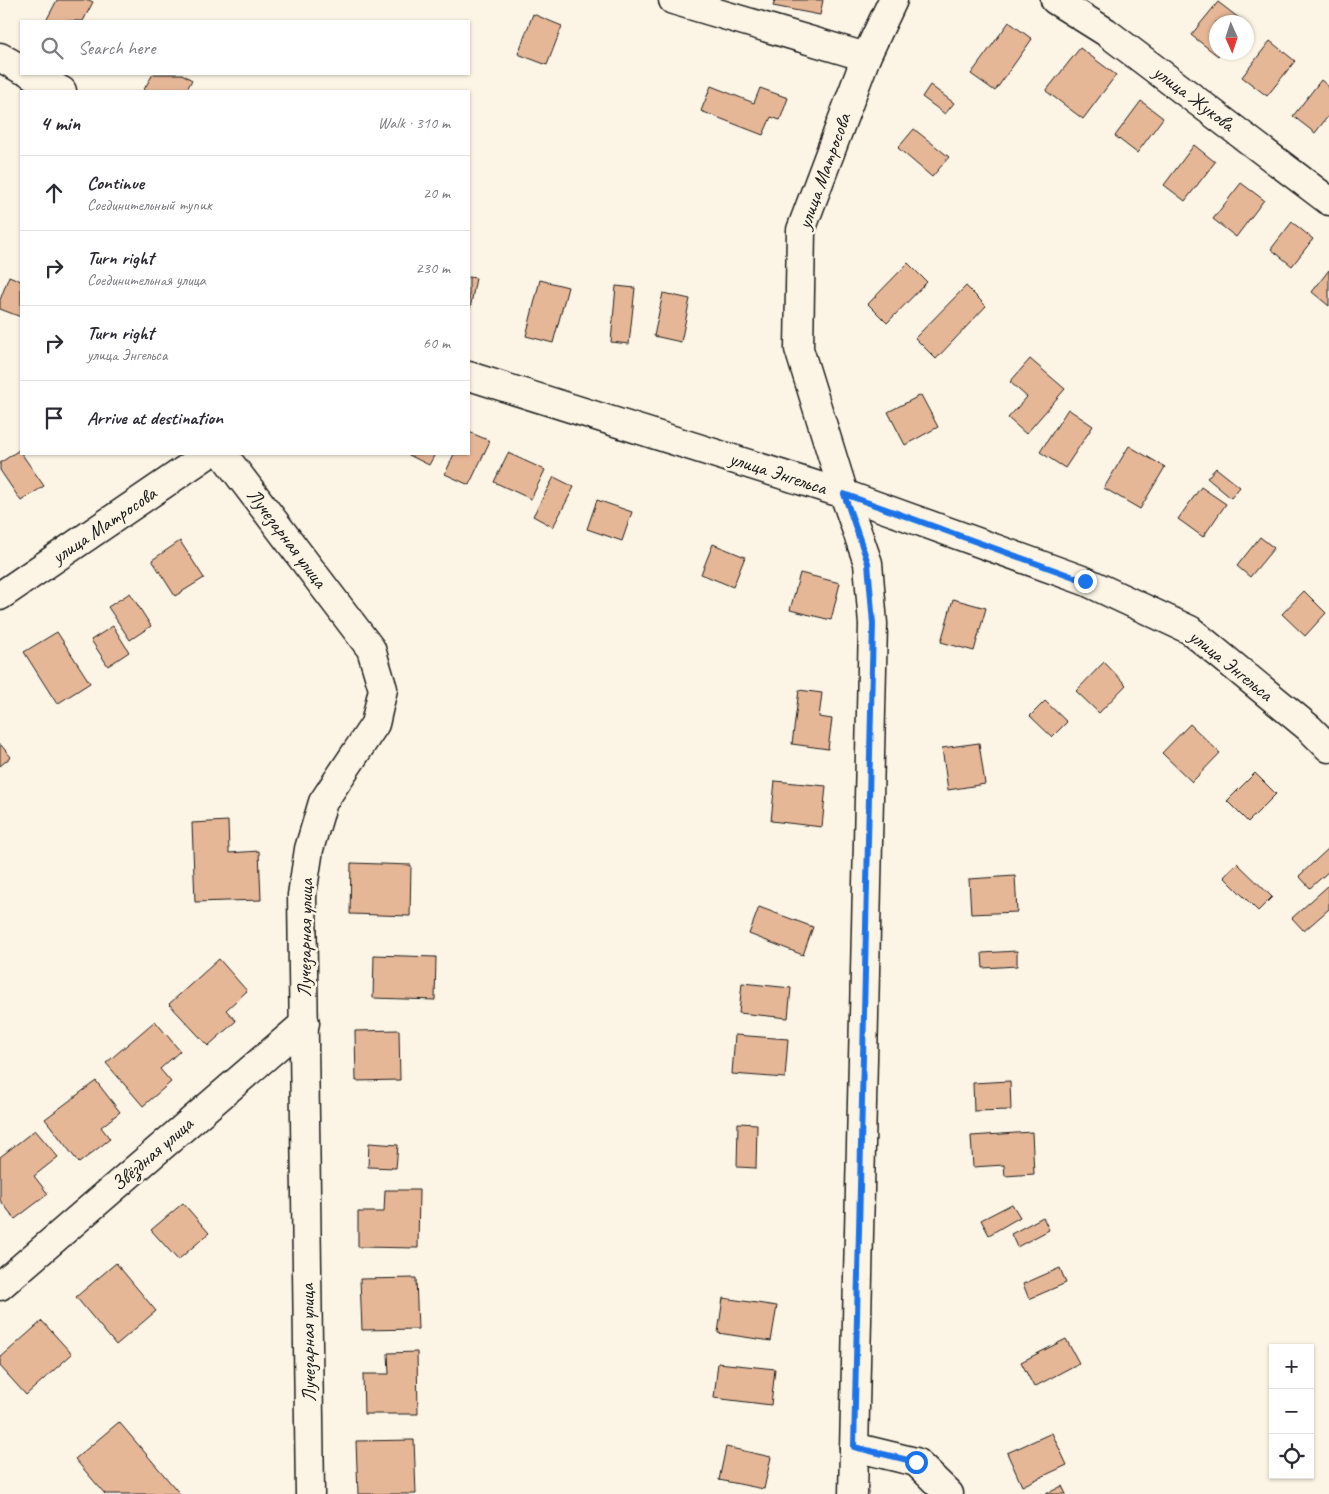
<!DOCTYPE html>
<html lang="en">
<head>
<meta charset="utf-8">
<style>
	body { margin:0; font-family:Caveat,sans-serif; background:#f7f7f7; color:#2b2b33 }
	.controls { position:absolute; right:15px; bottom:15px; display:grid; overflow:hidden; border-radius:0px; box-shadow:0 1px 4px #0004 }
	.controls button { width:45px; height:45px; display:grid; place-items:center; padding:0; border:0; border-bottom:1px solid #e1e1e2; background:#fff; color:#2b2b33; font:25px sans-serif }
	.compass { position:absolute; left:1209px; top:15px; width:45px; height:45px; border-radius:50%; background:#fff; box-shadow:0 1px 4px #0004; rotate:177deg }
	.stop { position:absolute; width:15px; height:15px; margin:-11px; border:4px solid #1a73e8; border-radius:50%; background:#fff }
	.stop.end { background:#1a73e8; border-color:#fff; box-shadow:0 1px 5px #0008 }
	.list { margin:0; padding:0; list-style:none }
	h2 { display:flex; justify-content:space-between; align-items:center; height:65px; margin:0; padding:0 20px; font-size:21px }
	h2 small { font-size:16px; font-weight:400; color:#7c7c81 }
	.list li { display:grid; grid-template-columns:32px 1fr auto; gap:15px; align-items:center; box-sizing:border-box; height:75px; padding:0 20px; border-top:1px solid #e1e1e2 }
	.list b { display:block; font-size:19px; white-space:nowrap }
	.list p { margin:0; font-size:16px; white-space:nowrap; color:#7c7c81 }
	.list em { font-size:16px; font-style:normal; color:#7c7c81 }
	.icon { flex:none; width:28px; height:28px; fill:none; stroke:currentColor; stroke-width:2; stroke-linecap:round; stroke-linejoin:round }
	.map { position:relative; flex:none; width:1329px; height:1494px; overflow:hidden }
	.search { position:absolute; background:#fff; box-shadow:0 1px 4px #0004; left:20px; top:20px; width:450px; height:55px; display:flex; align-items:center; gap:12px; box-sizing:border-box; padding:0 18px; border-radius:0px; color:#7c7c81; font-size:19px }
	.panel { position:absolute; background:#fff; box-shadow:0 1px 4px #0004; left:20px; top:90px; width:450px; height:365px; border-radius:0px }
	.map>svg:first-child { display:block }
</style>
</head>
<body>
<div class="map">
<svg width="1329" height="1494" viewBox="0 0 1329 1494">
	<rect width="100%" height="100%" fill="#fcf5e5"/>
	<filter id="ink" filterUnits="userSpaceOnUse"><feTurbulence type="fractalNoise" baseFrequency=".02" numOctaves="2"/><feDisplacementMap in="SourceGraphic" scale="10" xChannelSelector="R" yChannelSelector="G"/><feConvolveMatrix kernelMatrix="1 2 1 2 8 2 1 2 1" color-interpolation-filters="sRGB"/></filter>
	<g filter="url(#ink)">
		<!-- building -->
		<g fill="#e6b797" stroke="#1c1c1c">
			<path d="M57,0H89L93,2L83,21H46Z"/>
			<path d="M775,0H823L820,15L773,6Z"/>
			<path d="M1218,2L1244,22H1216V52H1220L1218,56L1191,35Z"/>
			<path d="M533,14L562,26L547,65L518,54Z"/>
			<path d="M1009,22L1032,39L995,91L971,74Z"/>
			<path d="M1270,41L1295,61L1267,96L1242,77Z"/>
			<path d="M1080,48L1116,75L1083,119L1046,91Z"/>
			<path d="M153,74H182L192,80L186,91H143Z"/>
			<path d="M1321,80L1329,87V115L1315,133L1293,116Z"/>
			<path d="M930,85L954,103L945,114L922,97Z"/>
			<path d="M711,86L754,103L760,88L788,98L780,120L771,117L763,135L701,111Z"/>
			<path d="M1141,101L1163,118L1137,153L1115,136Z"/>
			<path d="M914,129L949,157L932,177L898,148Z"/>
			<path d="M1194,145L1215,162L1185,201L1164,185Z"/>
			<path d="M1241,183L1264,200L1236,237L1213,219Z"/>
			<path d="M1292,222L1313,239L1292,266L1271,249Z"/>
			<path d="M908,263L927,282L887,323L868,304Z"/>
			<path d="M1329,270V306L1312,292Z"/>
			<path d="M9,276L21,281V317L0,309V300Z"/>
			<path d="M469,277L476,278L470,309L469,308Z"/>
			<path d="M540,280L568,287L553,343L526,336Z"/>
			<path d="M616,286L635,288L629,344L611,342Z"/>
			<path d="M966,286L986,306L936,359L915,338Z"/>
			<path d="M663,293L690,299L681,342L654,336Z"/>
			<path d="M1030,359L1065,389L1026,434L1008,418L1027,397L1010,382Z"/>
			<path d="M921,395L938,427L905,445L888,412Z"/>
			<path d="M1068,409L1093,426L1065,468L1040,452Z"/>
			<path d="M469,432L490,441L469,485L445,474L454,454H469Z"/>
			<path d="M1129,446L1165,467L1140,509L1104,488Z"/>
			<path d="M19,450L44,486L21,501L0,470V463Z"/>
			<path d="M508,453L545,470L531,499L494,482Z"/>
			<path d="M407,454H435L429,465Z"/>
			<path d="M1216,468L1240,487L1231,498L1207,478Z"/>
			<path d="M554,477L574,487L553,527L533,516Z"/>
			<path d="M1201,487L1226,504L1203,537L1178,519Z"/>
			<path d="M597,500L632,512L622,541L587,529Z"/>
			<path d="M1260,537L1274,548L1250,577L1237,566Z"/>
			<path d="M180,541L204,578L175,596L152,560Z"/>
			<path d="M713,544L745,557L733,587L701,574Z"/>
			<path d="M800,573L840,583L831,620L790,610Z"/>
			<path d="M1304,591L1326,613L1305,636L1282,614Z"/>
			<path d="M130,593L151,626L130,640L108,607Z"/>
			<path d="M953,599L986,608L974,651L941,642Z"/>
			<path d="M113,626L129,652L108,666L91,640Z"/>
			<path d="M57,632L90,683L57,704L24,652Z"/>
			<path d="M1104,662L1126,685L1099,713L1076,691Z"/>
			<path d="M799,690L822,693L819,717L832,719L828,749L792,744Z"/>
			<path d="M1045,701L1067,722L1052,737L1030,716Z"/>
			<path d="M1190,724L1220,753L1192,782L1162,753Z"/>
			<path d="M979,743L985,784L948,790L942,748Z"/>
			<path d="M0,744L11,757L0,766Z"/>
			<path d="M1255,773L1276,794L1248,822L1227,801Z"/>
			<path d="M775,781L826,786L822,827L771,821Z"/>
			<path d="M228,821L229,853L259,851L261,900L195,902L192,823Z"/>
			<path d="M1329,848V871L1310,888L1299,876Z"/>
			<path d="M351,863L411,865L410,916L350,914Z"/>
			<path d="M1237,863L1272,897L1258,911L1224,877Z"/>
			<path d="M1015,876L1017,912L971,914L969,879Z"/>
			<path d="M1329,885V909L1304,931L1292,918Z"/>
			<path d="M759,907L813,927L803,955L749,934Z"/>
			<path d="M1017,951V966L983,968L982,953Z"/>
			<path d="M374,955L436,957L435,1000L373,998Z"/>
			<path d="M219,959L247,991L226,1010L236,1021L208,1046L169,1004Z"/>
			<path d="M742,983L791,988L788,1018L739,1013Z"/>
			<path d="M155,1021L180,1051L160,1069L171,1082L143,1106L106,1063Z"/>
			<path d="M399,1030L400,1080L356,1081L355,1031Z"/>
			<path d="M735,1035L788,1039L785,1078L732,1074Z"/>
			<path d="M96,1081L120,1112L101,1127L110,1139L79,1163L45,1119Z"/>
			<path d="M1010,1081L1011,1110L974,1111L973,1083Z"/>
			<path d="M738,1123L757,1124L756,1168L737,1167Z"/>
			<path d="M35,1130L58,1157L34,1176L48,1194L15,1219L0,1200V1157Z"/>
			<path d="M1032,1132L1034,1174L1005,1176L1004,1165L973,1167L971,1136Z"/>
			<path d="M369,1143L398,1145L396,1168L368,1167Z"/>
			<path d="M385,1190H419L418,1248L358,1247V1212H384Z"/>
			<path d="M183,1203L209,1233L178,1260L151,1230Z"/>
			<path d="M1012,1204L1020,1217L989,1235L981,1220Z"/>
			<path d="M1043,1217L1049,1230L1017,1247L1011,1234Z"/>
			<path d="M116,1263L156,1311L116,1345L76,1297Z"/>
			<path d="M1060,1268L1066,1283L1029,1299L1023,1284Z"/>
			<path d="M416,1278L418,1329L362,1330L360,1279Z"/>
			<path d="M723,1298L777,1306L771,1341L718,1333Z"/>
			<path d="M42,1321L72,1354L26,1395L0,1366V1358Z"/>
			<path d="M1066,1339L1079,1363L1034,1387L1021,1362Z"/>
			<path d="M417,1352L418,1414H364L363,1374H389L388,1353Z"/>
			<path d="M718,1363L775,1369L771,1405L714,1398Z"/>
			<path d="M119,1422L180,1494H105L75,1459Z"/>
			<path d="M1052,1433L1067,1465L1022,1486L1007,1453Z"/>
			<path d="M414,1440L416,1494H358L356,1441Z"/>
			<path d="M726,1447L771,1457L764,1489L719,1480Z"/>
			<path d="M1062,1486L1066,1494H1046Z"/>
		</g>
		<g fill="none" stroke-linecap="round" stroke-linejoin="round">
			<!-- minor casing -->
			<g stroke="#1c1c1c" stroke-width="31">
				<g id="minor">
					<path d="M673,0L866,57"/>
					<path d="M1055,0L1106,32L1329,201"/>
					<path d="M0,57L21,69"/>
					<path d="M31,74L62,91"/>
					<path d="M469,376L844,494L1085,581L1190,630L1309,728L1329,748"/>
					<path d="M223,454L371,649L383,689L375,724L323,802L309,849L302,895L310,1494"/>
					<path d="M0,596L208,454"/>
					<path d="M0,1286L305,1023"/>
					<path d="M854,1447L916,1462L949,1494"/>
					<path d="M853,1494L873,624L868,563L844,494L799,349L801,230L866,57L893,0"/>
				</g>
			</g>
			<!-- minor -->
			<use href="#minor" stroke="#fcf5e5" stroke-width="28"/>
		</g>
	</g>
	<g fill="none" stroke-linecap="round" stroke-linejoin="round" filter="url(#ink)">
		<!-- route -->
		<path stroke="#1a73e8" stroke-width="6" d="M916,1462L854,1447L873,624L868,563L844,494L1085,581"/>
	</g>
	<g text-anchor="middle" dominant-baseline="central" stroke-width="5" stroke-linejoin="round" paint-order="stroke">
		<!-- street labels -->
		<g font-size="20" fill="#1c1c1c" stroke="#fcf5e5">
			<text transform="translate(1194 98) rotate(37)">улица Жукова</text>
			<text transform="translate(824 171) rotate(-70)">улица Матросова</text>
			<text transform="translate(778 473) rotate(18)">улица Энгельса</text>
			<text transform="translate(104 525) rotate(-34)">улица Матросова</text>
			<text transform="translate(287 538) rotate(53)">Лучезарная улица</text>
			<text transform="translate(1231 665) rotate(39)">улица Энгельса</text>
			<text transform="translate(305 938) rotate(-89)">Лучезарная улица</text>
			<text transform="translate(152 1154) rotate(-41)">Звёздная улица</text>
			<text transform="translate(308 1343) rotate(-91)">Лучезарная улица</text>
		</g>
	</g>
</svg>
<div class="controls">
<button>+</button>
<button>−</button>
<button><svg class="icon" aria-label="locate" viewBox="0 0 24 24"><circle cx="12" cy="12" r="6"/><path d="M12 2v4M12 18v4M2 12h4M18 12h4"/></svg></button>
</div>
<svg class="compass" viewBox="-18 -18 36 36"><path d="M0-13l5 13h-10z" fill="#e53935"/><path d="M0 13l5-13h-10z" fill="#7c7c81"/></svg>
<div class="stop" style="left:916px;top:1462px"></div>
<div class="stop end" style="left:1085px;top:581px"></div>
<div class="search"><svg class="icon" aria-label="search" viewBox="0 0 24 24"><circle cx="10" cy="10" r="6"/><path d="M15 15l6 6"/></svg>Search here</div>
<section class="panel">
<h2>4 min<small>Walk · 310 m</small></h2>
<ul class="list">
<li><svg class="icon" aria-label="ahead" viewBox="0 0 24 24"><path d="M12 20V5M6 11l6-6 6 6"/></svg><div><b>Continue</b><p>Соединительный тупик</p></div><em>20 m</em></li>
<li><svg class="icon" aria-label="right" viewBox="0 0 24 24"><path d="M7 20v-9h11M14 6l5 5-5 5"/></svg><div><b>Turn right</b><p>Соединительная улица</p></div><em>230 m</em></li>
<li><svg class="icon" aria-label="right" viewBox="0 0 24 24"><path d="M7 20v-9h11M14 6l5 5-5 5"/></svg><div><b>Turn right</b><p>улица Энгельса</p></div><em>60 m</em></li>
<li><svg class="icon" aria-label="arrive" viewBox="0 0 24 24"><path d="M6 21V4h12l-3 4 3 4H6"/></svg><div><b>Arrive at destination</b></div></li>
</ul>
</section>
</div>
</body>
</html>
